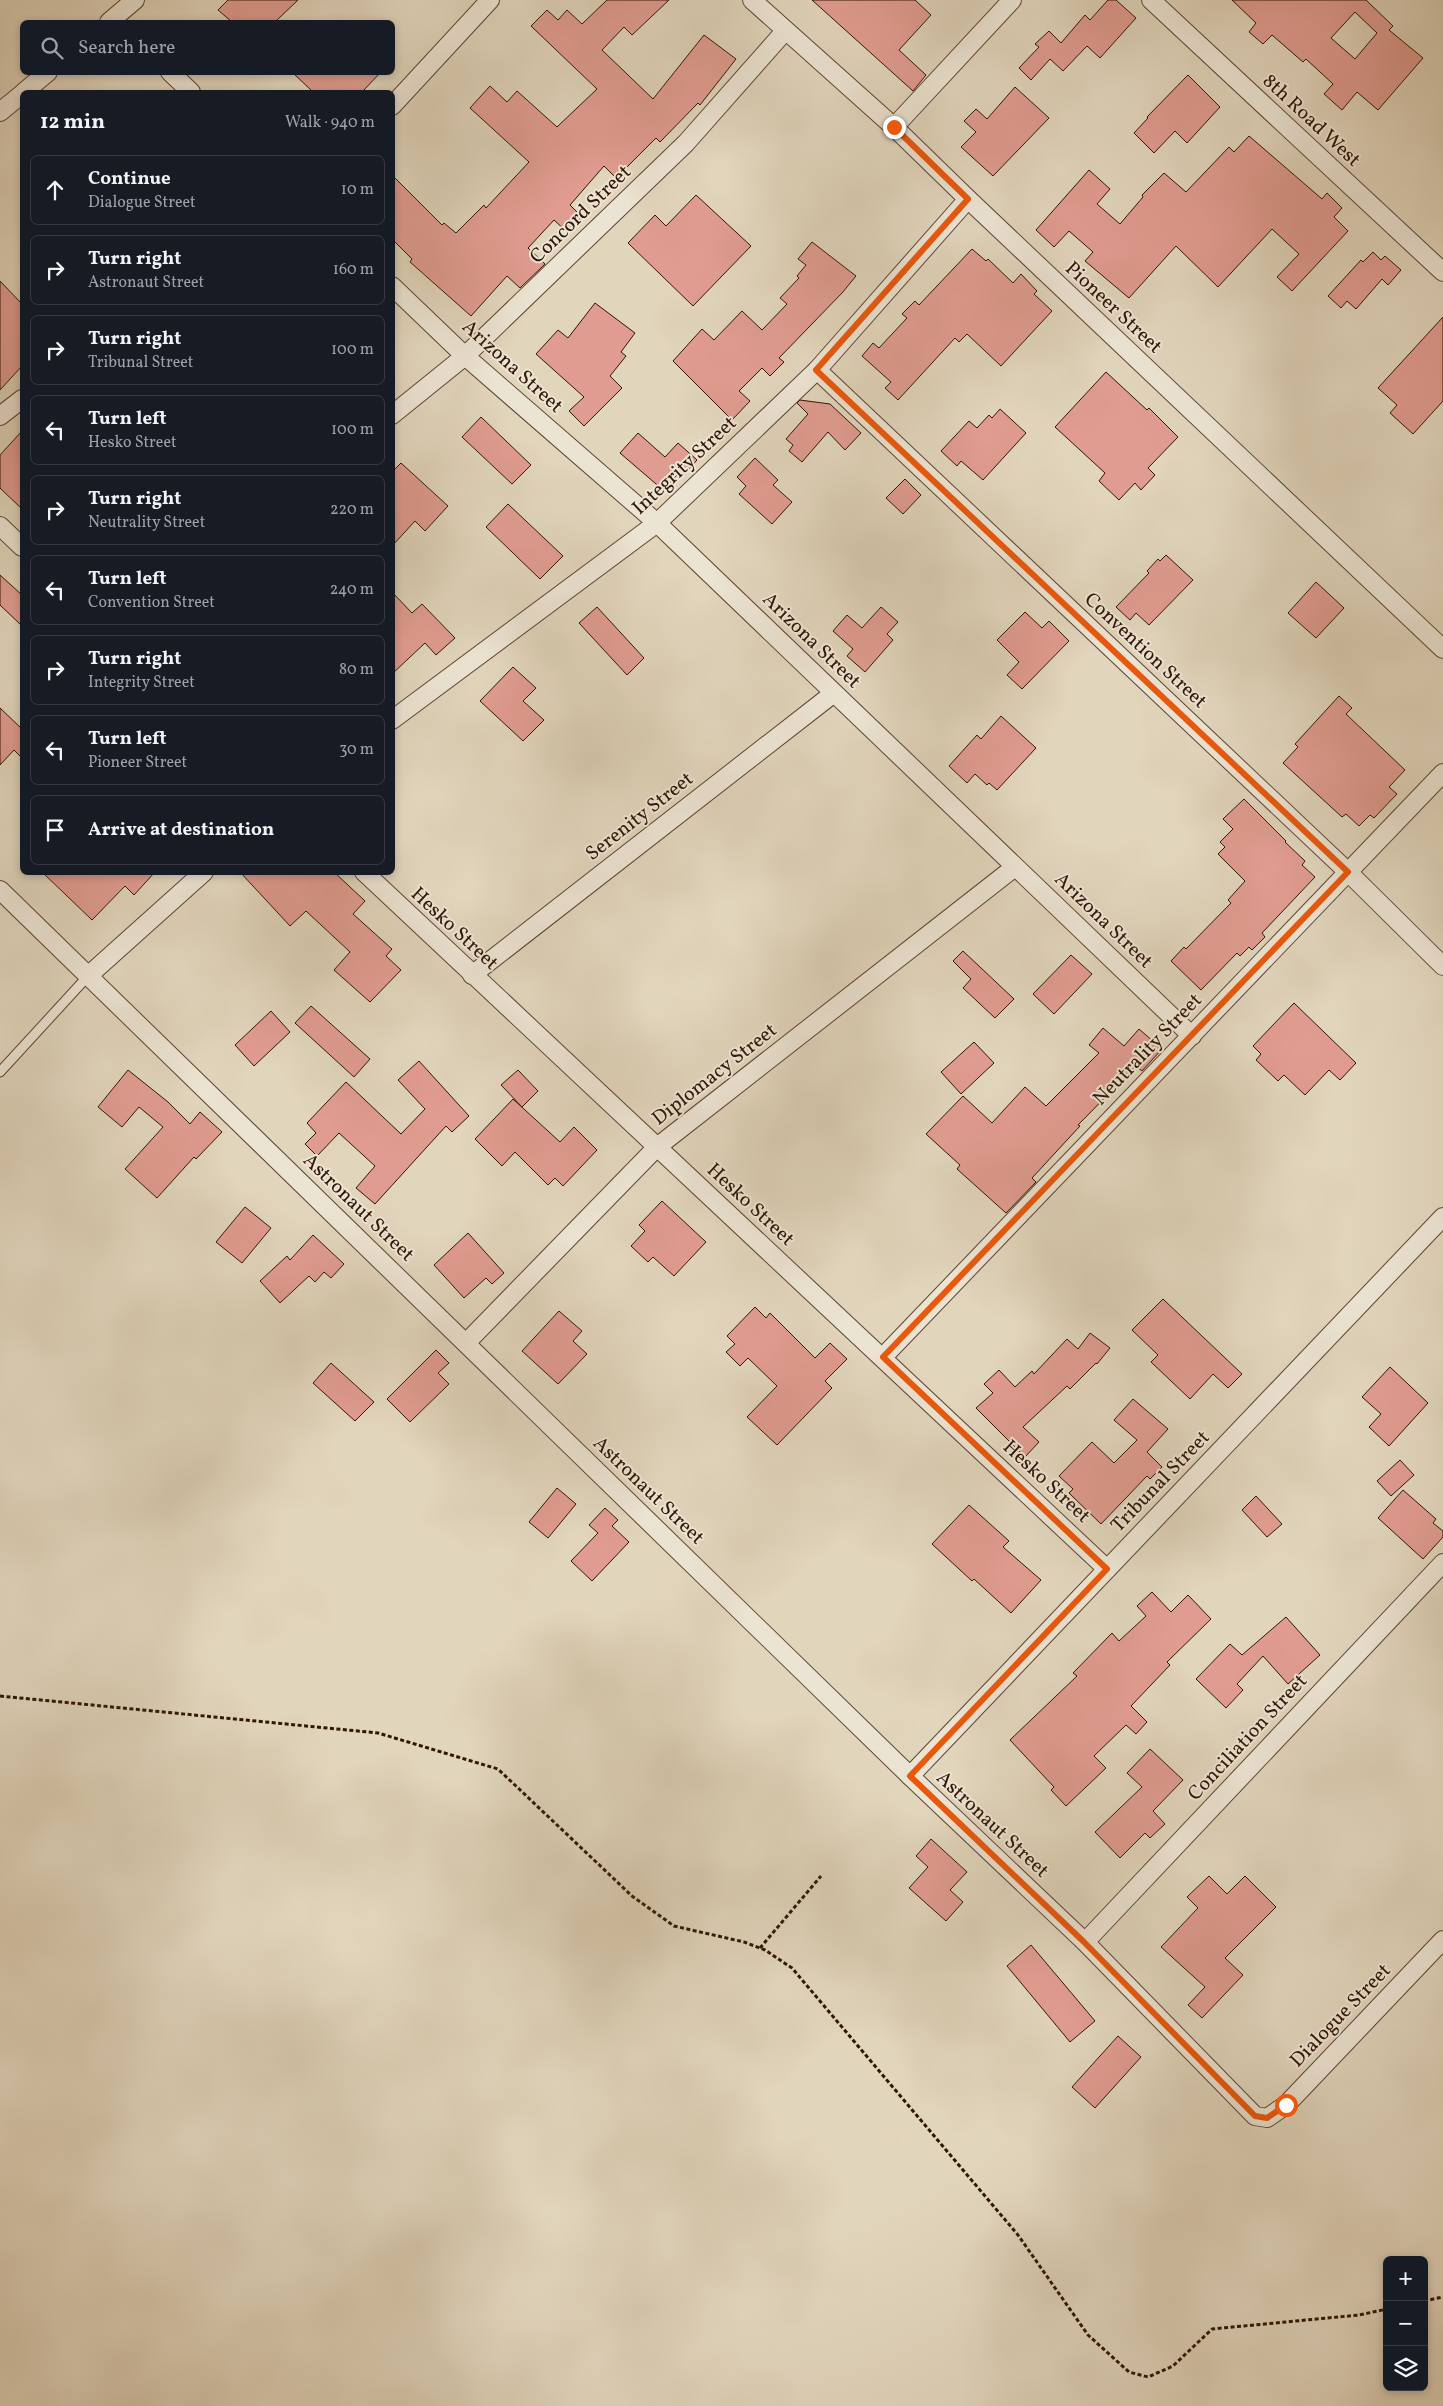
<!DOCTYPE html>
<html lang="en">
<head>
<meta charset="utf-8">
<style>
	body { margin:0; font-family:Vollkorn,serif; background:#242831; color:#f1f3f6 }
	.controls { position:absolute; right:15px; bottom:15px; display:grid; overflow:hidden; border-radius:8px; box-shadow:0 2px 8px #0003 }
	.controls button { width:45px; height:45px; display:grid; place-items:center; padding:0; border:0; border-bottom:1px solid #363941; background:#171b24; color:#f1f3f6; font:25px sans-serif }
	.stop { position:absolute; width:15px; height:15px; margin:-11px; border:4px solid #ea580c; border-radius:50%; background:#fff }
	.stop.end { background:#ea580c; border-color:#fff; box-shadow:0 1px 5px #0008 }
	.list { margin:0; padding:0; list-style:none }
	h2 { display:flex; justify-content:space-between; align-items:center; height:65px; margin:0; padding:0 20px; font-size:21px }
	h2 small { font-size:16px; font-weight:400; color:#9ea1a6 }
	.list li { display:grid; grid-template-columns:32px 1fr auto; gap:15px; align-items:center; box-sizing:border-box; height:70px; margin:0 10px 10px; padding:0 10px; border:1px solid #363941; border-radius:8px }
	.list b { display:block; font-size:19px; white-space:nowrap }
	.list p { margin:0; font-size:16px; white-space:nowrap; color:#9ea1a6 }
	.list em { font-size:16px; font-style:normal; color:#9ea1a6 }
	.icon { flex:none; width:28px; height:28px; fill:none; stroke:currentColor; stroke-width:2; stroke-linecap:round; stroke-linejoin:round }
	.map { position:relative; flex:none; width:1443px; height:2406px; overflow:hidden }
	.search { position:absolute; background:#171b24; box-shadow:0 2px 8px #0003; left:20px; top:20px; width:375px; height:55px; display:flex; align-items:center; gap:12px; box-sizing:border-box; padding:0 18px; border-radius:8px; color:#9ea1a6; font-size:19px }
	.panel { position:absolute; background:#171b24; box-shadow:0 2px 8px #0003; left:20px; top:90px; width:375px; height:785px; border-radius:8px }
	.map>svg:first-child { display:block }
</style>
</head>
<body>
<div class="map">
<svg width="1443" height="2406" viewBox="0 0 1443 2406">
	<rect width="100%" height="100%" fill="#e1d5bc"/>
	<filter id="stains"><feTurbulence type="fractalNoise" baseFrequency=".004" numOctaves="4"/><feColorMatrix values="0 0 0 0 .2 0 0 0 0 .09 0 0 0 0 .02 0 0 0 .5 -.17"/></filter>
	<radialGradient id="worn" r=".72"><stop offset=".6" stop-color="#630" stop-opacity="0"/><stop offset="1" stop-color="#630" stop-opacity=".3"/></radialGradient>
	<!-- building -->
	<g fill="#e09c90" stroke="#311505" fill-rule="evenodd">
		<path d="M228,0H298L275,22H232L218,10Z"/>
		<path d="M607,0H669L632,35L624,27L602,50L653,99L704,35L736,59L700,105L698,103L660,142L656,138L616,178L604,166L570,205L582,217L568,233L554,220L528,248L545,264L520,288L507,276L471,316L410,262L412,259L392,239V175L442,225L444,223L456,233L484,205L486,208L529,162L470,108L490,86L507,102L517,91L557,127L597,89L531,26L547,10L558,20L567,10L582,24Z"/>
		<path d="M812,0H915L931,15L899,50L926,75L913,91Z"/>
		<path d="M1108,0H1116L1136,18L1100,58L1087,46L1063,71L1050,59L1031,80L1019,68L1039,47L1035,44L1049,31L1061,43L1085,15L1090,20Z"/>
		<path d="M1232,0H1366L1393,26L1389,30L1423,58L1378,110L1357,92L1342,110L1324,94L1333,84L1306,59L1303,62L1272,35L1263,44L1249,32L1256,23ZM1355,12L1377,33L1355,59L1331,38Z"/>
		<path d="M292,72H381L362,92H313Z"/>
		<path d="M1188,75L1220,107L1187,143L1175,131L1154,153L1134,133L1148,118L1147,117Z"/>
		<path d="M1015,87L1049,118L993,176L961,147L976,132L964,121L976,109L987,119Z"/>
		<path d="M1249,136L1322,199L1327,193L1342,208L1334,217L1348,231L1292,291L1277,277L1299,254L1272,229L1218,287L1176,246L1129,298L1085,261L1093,252L1069,231L1054,247L1036,230L1089,170L1110,189L1097,204L1120,224L1143,197L1142,195L1164,173L1186,192L1229,147L1234,152Z"/>
		<path d="M696,195L751,246L693,306L628,243L655,215L666,226Z"/>
		<path d="M812,242L856,276L842,293L779,358L784,362L770,376L762,368L739,391L750,401L732,420L673,361L702,329L714,340L742,311L762,330L787,304L780,298L799,278L797,276L806,265L798,259Z"/>
		<path d="M972,249L986,261L988,259L1013,283L1021,274L1037,291L1034,294L1052,311L1001,366L967,334L959,342L955,338L898,400L885,388L891,382L862,356L873,343L879,348L907,318L902,314L915,301L919,305Z"/>
		<path d="M1373,252L1381,260L1385,256L1401,270L1388,285L1382,279L1356,309L1347,301L1341,308L1328,296L1361,260L1363,262Z"/>
		<path d="M0,281L22,304V366L0,390Z"/>
		<path d="M595,303L635,333L621,352L626,356L610,376L622,388L584,426L569,411L584,397L536,354L558,330L568,338Z"/>
		<path d="M1443,317V401L1413,434L1390,413L1397,405L1378,388Z"/>
		<path d="M1106,372L1147,410L1149,408L1178,437L1148,468L1155,475L1141,490L1135,483L1119,500L1099,481L1105,473L1055,427Z"/>
		<path d="M800,400L830,404L861,433L845,450L828,432L802,462L789,451L793,445L786,439L808,414L797,403Z"/>
		<path d="M1000,409L1026,433L983,480L961,461L957,466L941,451L969,421L977,428L989,415L992,418Z"/>
		<path d="M481,417L531,465L512,484L462,437Z"/>
		<path d="M22,431V509L0,488V455Z"/>
		<path d="M638,433L665,457L678,443L697,460L681,478L677,475L663,490L620,453Z"/>
		<path d="M755,458L778,480L773,485L792,502L772,524L739,494L746,486L737,477Z"/>
		<path d="M401,463L448,506L425,531L415,521L392,546V472Z"/>
		<path d="M905,479L921,495L903,514L886,498Z"/>
		<path d="M508,504L563,556L540,579L486,527Z"/>
		<path d="M1166,555L1193,580L1149,625L1136,613L1130,620L1116,607L1149,573L1147,571L1158,559L1160,561Z"/>
		<path d="M0,575L22,595V626L0,605Z"/>
		<path d="M1316,582L1344,608L1316,638L1288,613Z"/>
		<path d="M392,592L412,613L422,604L455,638L436,655L425,643L392,674Z"/>
		<path d="M597,607L644,658L627,675L579,623Z"/>
		<path d="M881,607L898,622L887,634L893,640L865,672L847,656L853,649L833,631L847,615L862,628Z"/>
		<path d="M1025,612L1042,628L1049,621L1069,641L1022,689L1007,675L1019,662L997,640Z"/>
		<path d="M513,667L536,688L523,701L544,720L523,741L480,701Z"/>
		<path d="M1339,696L1352,708L1346,714L1405,770L1389,787L1397,794L1374,818L1370,815L1359,826L1346,814L1342,817L1283,763L1298,747L1295,744Z"/>
		<path d="M0,708L22,729V758L14,750L0,765Z"/>
		<path d="M1001,716L1036,748L997,790L989,783L987,785L975,774L967,783L949,766L977,735L981,739Z"/>
		<path d="M1244,799L1286,841L1285,842L1305,861L1302,865L1315,877L1262,933L1265,937L1252,950L1249,947L1240,956L1237,953L1201,990L1171,961L1184,947L1186,949L1231,903L1228,900L1245,881L1218,854L1225,847L1220,842L1233,829L1223,819Z"/>
		<path d="M42,872H155L134,895L125,886L92,920Z"/>
		<path d="M240,872H334L365,901L353,914L392,949L386,956L401,970L370,1002L334,970L350,952L306,911L290,926Z"/>
		<path d="M963,951L1014,999L995,1018L963,988L971,979L953,961Z"/>
		<path d="M1071,955L1092,974L1054,1014L1033,994Z"/>
		<path d="M1294,1003L1356,1063L1340,1080L1329,1070L1305,1095L1284,1075L1278,1081L1256,1060L1261,1054L1253,1046Z"/>
		<path d="M311,1006L370,1059L354,1077L295,1023Z"/>
		<path d="M271,1011L290,1032L254,1066L235,1045Z"/>
		<path d="M1103,1028L1124,1046L1139,1029L1162,1049L1142,1071L1136,1066L1078,1125L1080,1126L1032,1178L1036,1182L1006,1213L957,1169L960,1165L926,1134L963,1096L992,1123L1025,1087L1046,1106L1099,1053L1089,1045Z"/>
		<path d="M974,1042L994,1063L961,1094L941,1072Z"/>
		<path d="M419,1061L469,1116L452,1132L446,1126L375,1204L356,1188L375,1166L339,1133L317,1156L305,1144L316,1133L307,1123L346,1082L401,1134L425,1109L398,1080Z"/>
		<path d="M128,1070L168,1102L190,1124L200,1112L222,1132L196,1159L194,1157L157,1198L125,1169L163,1127L139,1107L122,1127L98,1107Z"/>
		<path d="M518,1070L538,1091L522,1107L501,1085Z"/>
		<path d="M513,1099L560,1142L574,1127L597,1150L563,1186L555,1178L548,1185L515,1152L502,1166L475,1139Z"/>
		<path d="M662,1201L706,1242L674,1276L653,1257L648,1262L631,1246L645,1231L639,1225Z"/>
		<path d="M245,1207L271,1228L242,1263L216,1242Z"/>
		<path d="M468,1233L504,1273L492,1284L486,1278L464,1298L434,1265Z"/>
		<path d="M313,1235L344,1264L331,1278L324,1272L315,1282L309,1276L280,1303L260,1281L287,1256L290,1260Z"/>
		<path d="M1163,1299L1242,1374L1228,1388L1213,1374L1190,1399L1151,1362L1158,1355L1132,1330Z"/>
		<path d="M755,1307L766,1318L770,1313L815,1358L830,1343L847,1359L825,1381L832,1388L777,1445L747,1417L777,1386L748,1358L740,1366L726,1352L735,1344L727,1336Z"/>
		<path d="M559,1311L582,1331L573,1341L587,1354L558,1384L522,1351Z"/>
		<path d="M1090,1333L1110,1348L1097,1364L1096,1363L1070,1389L1067,1386L1023,1427L1039,1442L1025,1457L976,1408L993,1393L984,1384L999,1370L1015,1387L1032,1371L1034,1374L1067,1339L1078,1349Z"/>
		<path d="M436,1350L449,1363L438,1373L449,1384L410,1422L387,1399Z"/>
		<path d="M331,1363L374,1402L355,1421L313,1383Z"/>
		<path d="M1390,1367L1428,1403L1389,1446L1369,1427L1381,1414L1362,1397Z"/>
		<path d="M1133,1399L1168,1429L1147,1452L1162,1467L1150,1479L1147,1476L1101,1524L1069,1493L1073,1489L1059,1476L1092,1442L1114,1463L1137,1440L1114,1420Z"/>
		<path d="M1400,1460L1414,1475L1391,1496L1377,1481Z"/>
		<path d="M557,1488L576,1504L548,1538L529,1522Z"/>
		<path d="M1403,1490L1436,1519L1433,1523L1443,1531V1537L1423,1559L1378,1518Z"/>
		<path d="M1256,1496L1282,1524L1267,1537L1242,1510Z"/>
		<path d="M969,1505L1009,1541L1003,1547L1041,1580L1011,1613L974,1579L972,1581L932,1544Z"/>
		<path d="M605,1508L618,1520L612,1526L629,1542L592,1581L571,1561L598,1533L589,1525Z"/>
		<path d="M1152,1592L1171,1612L1188,1595L1211,1619L1167,1662L1170,1665L1131,1706L1147,1722L1136,1734L1126,1725L1094,1756L1106,1768L1066,1806L1051,1790L1054,1787L1010,1740L1077,1676L1073,1673L1112,1633L1119,1641L1146,1616L1137,1606Z"/>
		<path d="M1286,1617L1320,1655L1288,1684L1263,1656L1237,1684L1243,1690L1226,1708L1196,1679L1230,1644L1242,1655Z"/>
		<path d="M1150,1749L1183,1780L1153,1811L1165,1824L1150,1838L1145,1833L1120,1858L1095,1832L1142,1787L1127,1773Z"/>
		<path d="M931,1839L967,1872L950,1890L963,1902L946,1921L909,1888L928,1867L916,1856Z"/>
		<path d="M1209,1876L1227,1894L1245,1876L1276,1907L1225,1958L1243,1975L1202,2018L1188,2005L1205,1987L1161,1947L1198,1908L1187,1897Z"/>
		<path d="M1031,1945L1095,2021L1070,2042L1007,1966Z"/>
		<path d="M1118,2036L1141,2057L1095,2108L1072,2087Z"/>
	</g>
	<g fill="none" stroke-linecap="round" stroke-linejoin="round">
		<!-- service casing -->
		<g stroke="#5d4533" stroke-width="11">
			<path id="service" d="M0,1072L88,976"/>
		</g>
		<!-- minor casing -->
		<g stroke="#5d4533" stroke-width="20">
			<g id="minor">
				<path d="M752,0L894,127L968,199L1443,649"/>
				<path d="M1151,0L1443,272"/>
				<path d="M109,22L135,0"/>
				<path d="M170,72L191,92"/>
				<path d="M24,92L48,72"/>
				<path d="M392,106L490,0"/>
				<path d="M0,112L22,94"/>
				<path d="M894,127L1012,0"/>
				<path d="M392,286L465,356L657,523L1192,1036"/>
				<path d="M817,370L1348,872L1443,966"/>
				<path d="M392,415L465,356L686,143L785,31"/>
				<path d="M0,416L22,399"/>
				<path d="M0,526L22,547"/>
				<path d="M392,720L657,523L817,370L968,199"/>
				<path d="M364,872L1107,1569"/>
				<path d="M0,890L910,1776L1085,1942L1255,2116L1267,2118L1286,2105L1443,1940"/>
				<path d="M472,975L834,693"/>
				<path d="M88,976L204,872"/>
				<path d="M466,1343L657,1147L1015,867"/>
				<path d="M883,1357L1443,773"/>
				<path d="M910,1776L1443,1217"/>
				<path d="M1085,1942L1443,1563"/>
			</g>
		</g>
		<!-- path -->
		<g stroke="#311505" stroke-width="3" stroke-dasharray="4 2.5" stroke-linecap="butt">
			<path d="M0,1696L378,1733L498,1769L632,1896L674,1926L744,1942L765,1950L792,1968L1018,2235L1088,2335L1129,2372L1148,2377L1173,2366L1212,2329L1359,2315L1387,2309"/>
			<path d="M760,1948L821,1876"/>
			<path d="M1424,2301L1443,2297"/>
		</g>
		<!-- service -->
		<use href="#service" stroke="#ece4d3" stroke-width="9"/>
		<!-- minor -->
		<use href="#minor" stroke="#ece4d3" stroke-width="18"/>
	</g>
	<g fill="none" stroke-linecap="round" stroke-linejoin="round">
		<!-- route -->
		<path stroke="#ea580c" stroke-width="6" d="M894,127L968,199L816,370L1348,872L883,1357L1107,1569L910,1776L1084,1942L1255,2116L1267,2118L1286,2105"/>
	</g>
	<g text-anchor="middle" dominant-baseline="central" stroke-width="4" stroke-linejoin="round" paint-order="stroke">
		<!-- street labels -->
		<g font-size="20" fill="#311505" stroke="#ece4d3">
			<text transform="translate(1311 121) rotate(43)">8th Road West</text>
			<text transform="translate(581 215) rotate(-44)">Concord Street</text>
			<text transform="translate(1113 308) rotate(43)">Pioneer Street</text>
			<text transform="translate(512 367) rotate(42)">Arizona Street</text>
			<text transform="translate(685 466) rotate(-43)">Integrity Street</text>
			<text transform="translate(811 641) rotate(44)">Arizona Street</text>
			<text transform="translate(1145 651) rotate(43)">Convention Street</text>
			<text transform="translate(640 817) rotate(-38)">Serenity Street</text>
			<text transform="translate(1103 921) rotate(44)">Arizona Street</text>
			<text transform="translate(454 929) rotate(43)">Hesko Street</text>
			<text transform="translate(1148 1050) rotate(-46)">Neutrality Street</text>
			<text transform="translate(715 1075) rotate(-38)">Diplomacy Street</text>
			<text transform="translate(750 1205) rotate(43)">Hesko Street</text>
			<text transform="translate(358 1208) rotate(44)">Astronaut Street</text>
			<text transform="translate(1046 1482) rotate(43)">Hesko Street</text>
			<text transform="translate(1161 1482) rotate(-46)">Tribunal Street</text>
			<text transform="translate(648 1491) rotate(44)">Astronaut Street</text>
			<text transform="translate(1248 1738) rotate(-47)">Conciliation Street</text>
			<text transform="translate(992 1825) rotate(43)">Astronaut Street</text>
			<text transform="translate(1341 2016) rotate(-46)">Dialogue Street</text>
		</g>
	</g>
	<rect width="100%" height="100%" filter="url(#stains)"/>
	<rect width="100%" height="100%" fill="url(#worn)"/>
</svg>
<div class="controls">
<button>+</button>
<button>−</button>
<button><svg class="icon" aria-label="layers" viewBox="0 0 24 24"><path d="M12 4l9 5-9 5-9-5zM3 14l9 5 9-5"/></svg></button>
</div>
<div class="stop" style="left:1286px;top:2105px"></div>
<div class="stop end" style="left:894px;top:127px"></div>
<div class="search"><svg class="icon" aria-label="search" viewBox="0 0 24 24"><circle cx="10" cy="10" r="6"/><path d="M15 15l6 6"/></svg>Search here</div>
<section class="panel">
<h2>12 min<small>Walk · 940 m</small></h2>
<ul class="list">
<li><svg class="icon" aria-label="ahead" viewBox="0 0 24 24"><path d="M12 20V5M6 11l6-6 6 6"/></svg><div><b>Continue</b><p>Dialogue Street</p></div><em>10 m</em></li>
<li><svg class="icon" aria-label="right" viewBox="0 0 24 24"><path d="M7 20v-9h11M14 6l5 5-5 5"/></svg><div><b>Turn right</b><p>Astronaut Street</p></div><em>160 m</em></li>
<li><svg class="icon" aria-label="right" viewBox="0 0 24 24"><path d="M7 20v-9h11M14 6l5 5-5 5"/></svg><div><b>Turn right</b><p>Tribunal Street</p></div><em>100 m</em></li>
<li><svg class="icon" aria-label="left" viewBox="0 0 24 24"><path d="M17 20v-9H6M10 6l-5 5 5 5"/></svg><div><b>Turn left</b><p>Hesko Street</p></div><em>100 m</em></li>
<li><svg class="icon" aria-label="right" viewBox="0 0 24 24"><path d="M7 20v-9h11M14 6l5 5-5 5"/></svg><div><b>Turn right</b><p>Neutrality Street</p></div><em>220 m</em></li>
<li><svg class="icon" aria-label="left" viewBox="0 0 24 24"><path d="M17 20v-9H6M10 6l-5 5 5 5"/></svg><div><b>Turn left</b><p>Convention Street</p></div><em>240 m</em></li>
<li><svg class="icon" aria-label="right" viewBox="0 0 24 24"><path d="M7 20v-9h11M14 6l5 5-5 5"/></svg><div><b>Turn right</b><p>Integrity Street</p></div><em>80 m</em></li>
<li><svg class="icon" aria-label="left" viewBox="0 0 24 24"><path d="M17 20v-9H6M10 6l-5 5 5 5"/></svg><div><b>Turn left</b><p>Pioneer Street</p></div><em>30 m</em></li>
<li><svg class="icon" aria-label="arrive" viewBox="0 0 24 24"><path d="M6 21V4h12l-3 4 3 4H6"/></svg><div><b>Arrive at destination</b></div></li>
</ul>
</section>
</div>
</body>
</html>
